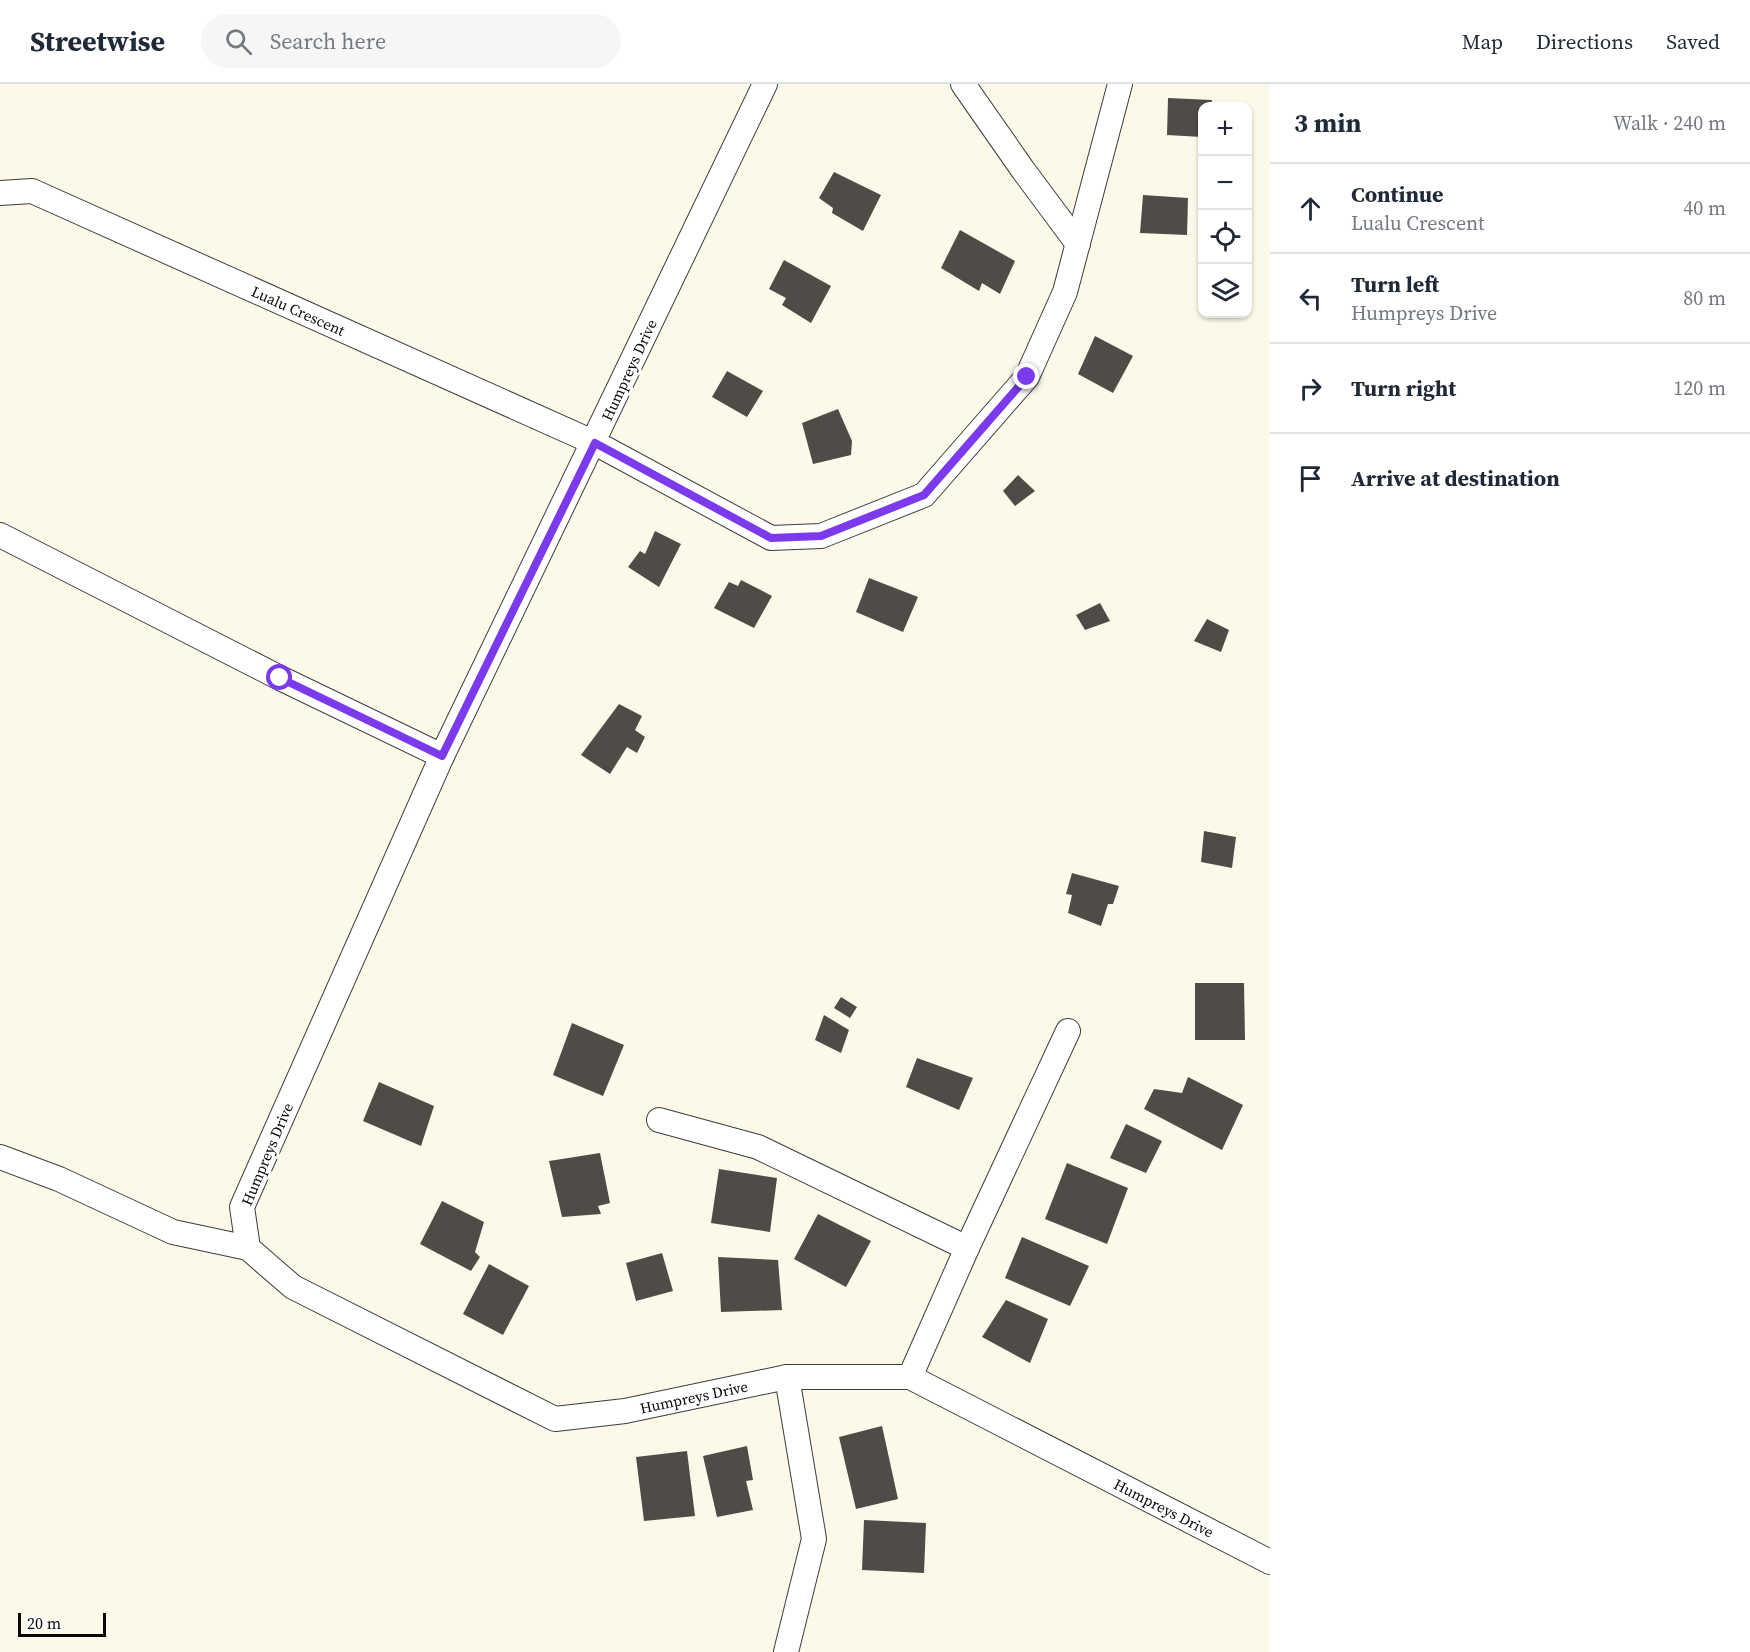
<!DOCTYPE html>
<html lang="en">
<head>
<meta charset="utf-8">
<style>
	body { margin:0; font-family:"Source Serif 4",serif; background:#f6f6f7; color:#1f2937 }
	.controls { position:absolute; right:18px; top:18px; display:grid; overflow:hidden; border-radius:12px; box-shadow:0 2px 4px #0004 }
	.controls button { width:54px; height:54px; display:grid; place-items:center; padding:0; border:0; border-bottom:2px solid #e0e1e3; background:#fff; color:#1f2937; font:30px sans-serif }
	.scale { position:absolute; left:18px; bottom:15px; width:88px; box-sizing:border-box; padding-left:6px; border:3px solid #090909; border-top:0; font-size:16px; line-height:21px; white-space:nowrap; color:#090909; -webkit-text-stroke:4px #fff; paint-order:stroke }
	.stop { position:absolute; width:18px; height:18px; margin:-14px; border:4px solid #7c3aed; border-radius:50%; background:#fff }
	.stop.end { background:#7c3aed; border-color:#fff; box-shadow:0 2px 6px #0008 }
	.list { margin:0; padding:0; list-style:none }
	h2 { display:flex; justify-content:space-between; align-items:center; height:78px; margin:0; padding:0 24px; font-size:26px }
	h2 small { font-size:20px; font-weight:400; color:#747a83 }
	.list li { display:grid; grid-template-columns:39px 1fr auto; gap:18px; align-items:center; box-sizing:border-box; height:90px; padding:0 24px; border-top:2px solid #e0e1e3 }
	.list b { display:block; font-size:22px; white-space:nowrap }
	.list p { margin:0; font-size:20px; white-space:nowrap; color:#747a83 }
	.list em { font-size:20px; font-style:normal; color:#747a83 }
	.icon { flex:none; width:33px; height:33px; fill:none; stroke:currentColor; stroke-width:2; stroke-linecap:round; stroke-linejoin:round }
	.map { position:relative; flex:none; width:1270px; height:1568px; overflow:hidden }
	header { display:flex; align-items:center; gap:36px; box-sizing:border-box; height:84px; padding:0 30px; background:#fff; border-bottom:2px solid #e0e1e3 }
	header strong { font-size:28px }
	nav { display:flex; gap:33px; margin-inline-start:auto; font-size:21px }
	.search { width:420px; height:54px; background:#f6f6f7; display:flex; align-items:center; gap:15px; box-sizing:border-box; padding:0 21px; border-radius:33px; color:#747a83; font-size:22px }
	main { display:flex }
	aside { flex:1; background:#fff }
	.map>svg:first-child { display:block }
</style>
</head>
<body>
<header>
<strong>Streetwise</strong>
<div class="search"><svg class="icon" aria-label="search" viewBox="0 0 24 24"><circle cx="10" cy="10" r="6"/><path d="M15 15l6 6"/></svg>Search here</div>
<nav><a>Map</a><a>Directions</a><a>Saved</a></nav>
</header>
<main>
<div class="map">
<svg width="1270" height="1568" viewBox="0 0 1270 1568">
	<rect width="100%" height="100%" fill="#fcf9e9"/>
	<!-- building -->
	<g fill="#504b47">
		<path d="M1168,14L1212,16L1211,22H1202V53L1167,51Z"/>
		<path d="M834,88L881,111L863,147L832,129L833,124L819,114Z"/>
		<path d="M1143,111L1188,114L1187,151L1140,149Z"/>
		<path d="M960,146L1015,177L1000,210L982,199L979,207L941,184Z"/>
		<path d="M784,176L831,202L811,239L782,221L786,214L769,205Z"/>
		<path d="M1095,252L1133,272L1113,309L1078,290Z"/>
		<path d="M727,287L763,307L747,333L712,313Z"/>
		<path d="M838,325L852,357L851,371L813,380L802,339Z"/>
		<path d="M1018,391L1035,407L1015,422L1003,407Z"/>
		<path d="M655,447L681,460L659,503L628,483L640,467L645,470Z"/>
		<path d="M869,494L918,513L903,548L856,528Z"/>
		<path d="M741,496L772,512L754,544L714,524L729,498L738,502Z"/>
		<path d="M1100,519L1110,537L1085,546L1076,531Z"/>
		<path d="M1207,535L1229,546L1221,568L1194,557Z"/>
		<path d="M619,620L642,632L635,646L645,653L637,669L627,663L610,690L581,671Z"/>
		<path d="M1204,747L1236,753L1232,784L1201,778Z"/>
		<path d="M1072,789L1119,802L1113,820H1108L1101,842L1068,829L1072,811L1066,810Z"/>
		<path d="M1195,899H1244L1245,956H1195Z"/>
		<path d="M841,913L857,923L850,934L834,924Z"/>
		<path d="M824,931L849,946L841,969L815,956Z"/>
		<path d="M572,939L624,961L603,1012L553,991Z"/>
		<path d="M917,974L973,994L959,1026L906,1003Z"/>
		<path d="M1188,993L1243,1021L1222,1066L1144,1025L1154,1005L1182,1009Z"/>
		<path d="M379,998L434,1022L421,1062L363,1037Z"/>
		<path d="M1126,1040L1162,1057L1146,1089L1110,1074Z"/>
		<path d="M600,1069L610,1119L598,1122L601,1130L562,1133L549,1077Z"/>
		<path d="M1067,1079L1128,1104L1107,1160L1045,1135Z"/>
		<path d="M719,1085L777,1094L770,1148L711,1139Z"/>
		<path d="M442,1117L484,1138L475,1168L480,1173L471,1187L420,1160Z"/>
		<path d="M818,1130L871,1157L846,1203L794,1175Z"/>
		<path d="M1022,1153L1089,1182L1070,1222L1005,1194Z"/>
		<path d="M662,1169L673,1207L636,1217L626,1179Z"/>
		<path d="M718,1173L778,1176L782,1226L721,1228Z"/>
		<path d="M489,1180L529,1202L503,1251L463,1230Z"/>
		<path d="M1006,1216L1048,1235L1030,1279L982,1253Z"/>
		<path d="M882,1342L898,1415L856,1425L839,1353Z"/>
		<path d="M747,1362L753,1396L746,1397L753,1426L717,1433L703,1372Z"/>
		<path d="M687,1367L695,1432L644,1437L636,1373Z"/>
		<path d="M864,1436L926,1439L924,1489L862,1486Z"/>
	</g>
	<g fill="none" stroke-linecap="round" stroke-linejoin="round">
		<!-- street casing -->
		<g stroke="#3c3c3c" stroke-width="26">
			<g id="street">
				<path id="s1" d="M765,0L442,672L242,1123L248,1164L293,1203L555,1335L625,1327L787,1293H910L1270,1478"/>
				<path d="M963,0L1023,86L1078,160"/>
				<path id="s2" d="M0,109L32,107L595,359L771,454L821,452L924,411L1027,293L1065,208L1120,0"/>
				<path d="M0,451L280,594L442,672"/>
				<path d="M659,1036L758,1063L967,1164"/>
				<path d="M0,1073L59,1095L173,1148L248,1164"/>
				<path d="M910,1293L967,1164L1068,947"/>
				<path d="M786,1568L814,1455L787,1293"/>
			</g>
		</g>
		<!-- street -->
		<use href="#street" stroke="#fff" stroke-width="24"/>
	</g>
	<g fill="none" stroke-linecap="round" stroke-linejoin="round">
		<!-- route -->
		<path stroke="#7c3aed" stroke-width="8" d="M280,594L442,672L595,359L771,454L821,452L924,411L1027,293"/>
	</g>
	<g text-anchor="middle" dominant-baseline="central" stroke-width="6" stroke-linejoin="round" paint-order="stroke">
		<!-- street labels -->
		<g font-size="15" fill="#090909" stroke="#fff">
			<text stroke="none"><textPath href="#s2" startOffset="324">Lualu Crescent</textPath></text>
			<text transform="translate(629 286) rotate(-65)">Humpreys Drive</text>
			<text transform="translate(267 1070) rotate(-67)">Humpreys Drive</text>
			<text stroke="none"><textPath href="#s1" startOffset="1774">Humpreys Drive</textPath></text>
			<text stroke="none"><textPath href="#s1" startOffset="2278">Humpreys Drive</textPath></text>
		</g>
	</g>
</svg>
<div class="controls">
<button>+</button>
<button>−</button>
<button><svg class="icon" aria-label="locate" viewBox="0 0 24 24"><circle cx="12" cy="12" r="6"/><path d="M12 2v4M12 18v4M2 12h4M18 12h4"/></svg></button>
<button><svg class="icon" aria-label="layers" viewBox="0 0 24 24"><path d="M12 4l9 5-9 5-9-5zM3 14l9 5 9-5"/></svg></button>
</div>
<div class="scale">20 m</div>
<div class="stop" style="left:280px;top:594px"></div>
<div class="stop end" style="left:1027px;top:293px"></div>
</div>
<aside>
<h2>3 min<small>Walk · 240 m</small></h2>
<ul class="list">
<li><svg class="icon" aria-label="ahead" viewBox="0 0 24 24"><path d="M12 20V5M6 11l6-6 6 6"/></svg><div><b>Continue</b><p>Lualu Crescent</p></div><em>40 m</em></li>
<li><svg class="icon" aria-label="left" viewBox="0 0 24 24"><path d="M17 20v-9H6M10 6l-5 5 5 5"/></svg><div><b>Turn left</b><p>Humpreys Drive</p></div><em>80 m</em></li>
<li><svg class="icon" aria-label="right" viewBox="0 0 24 24"><path d="M7 20v-9h11M14 6l5 5-5 5"/></svg><div><b>Turn right</b></div><em>120 m</em></li>
<li><svg class="icon" aria-label="arrive" viewBox="0 0 24 24"><path d="M6 21V4h12l-3 4 3 4H6"/></svg><div><b>Arrive at destination</b></div></li>
</ul>
</aside>
</main>
</body>
</html>
